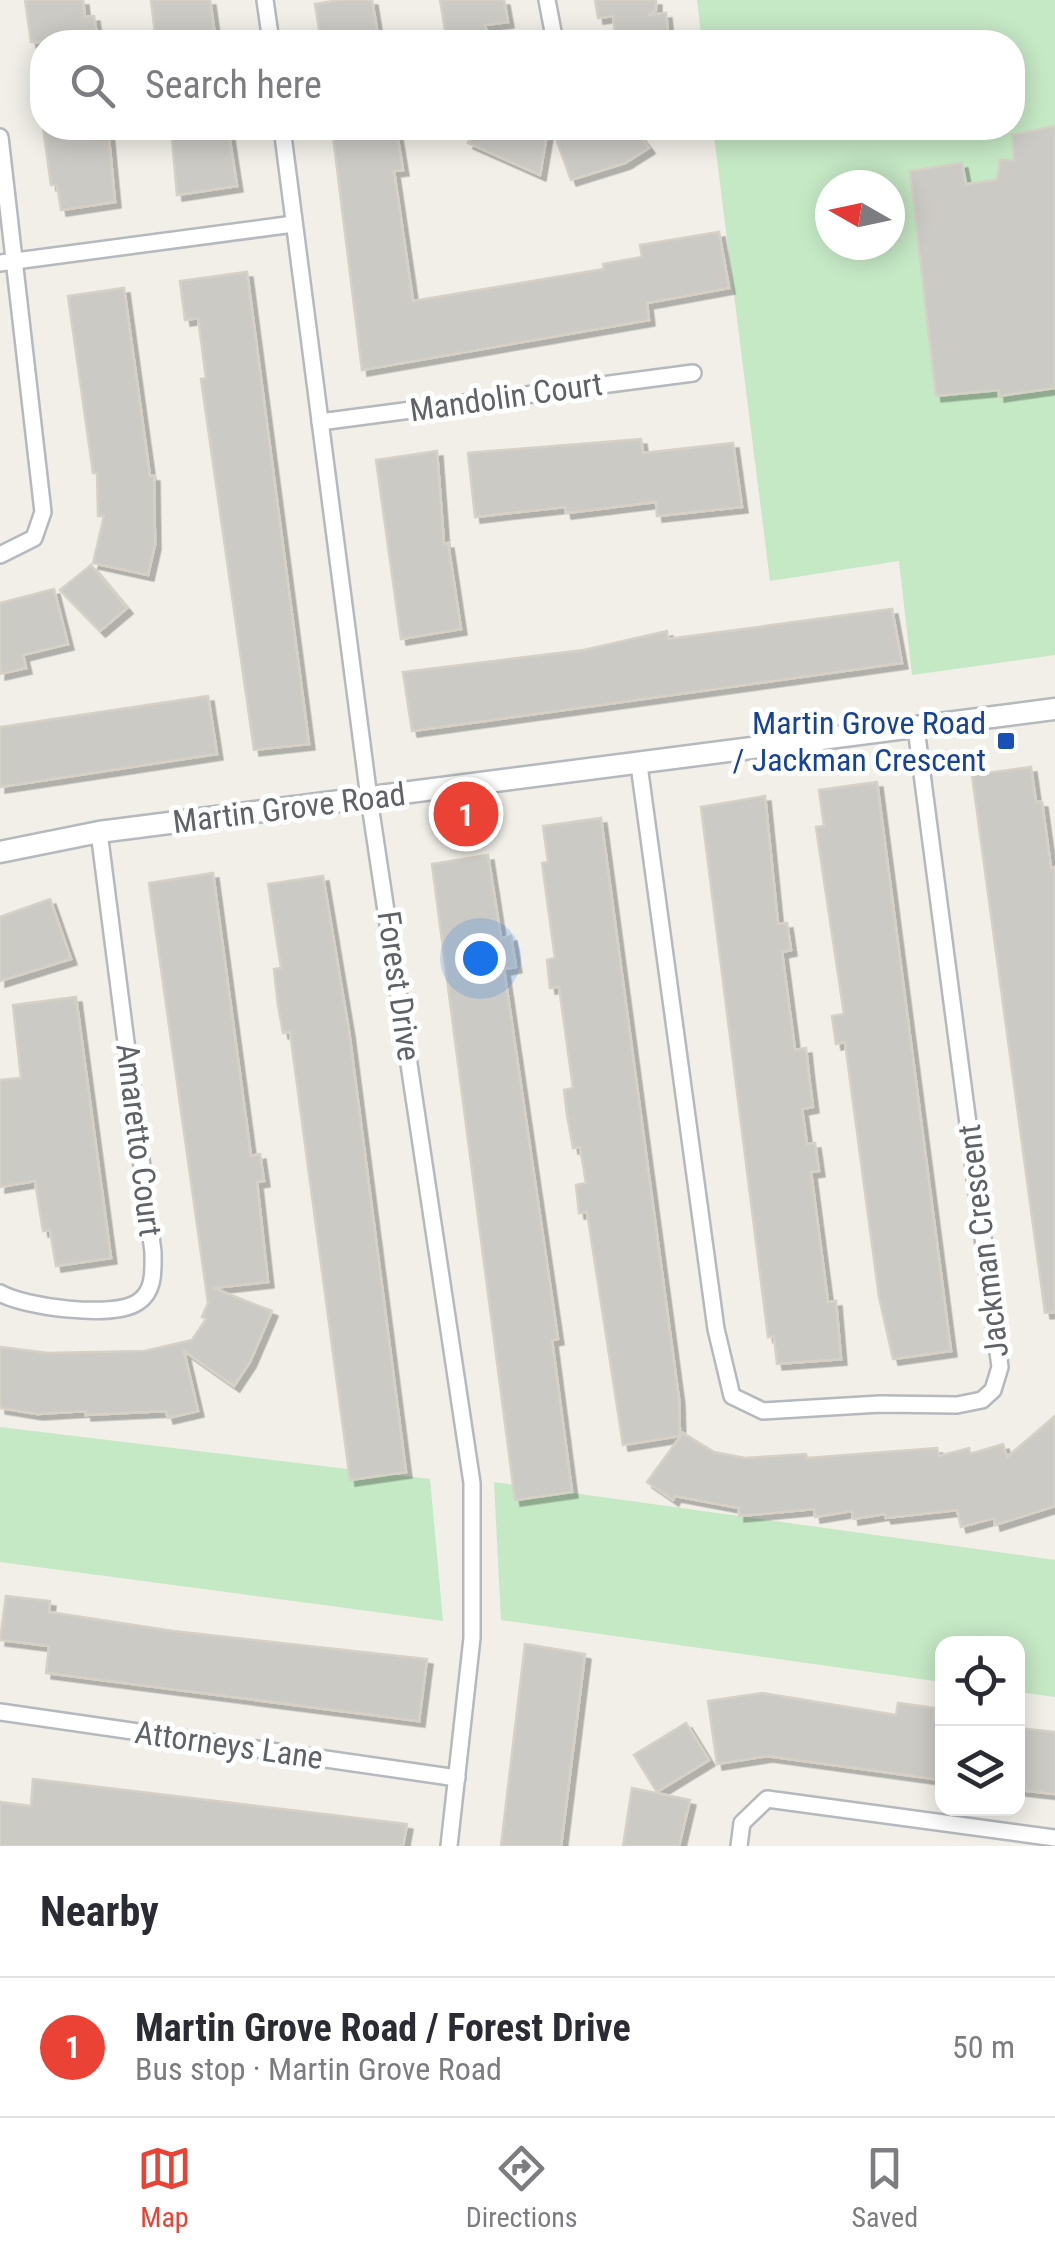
<!DOCTYPE html>
<html lang="en">
<head>
<meta charset="utf-8">
<style>
	body { margin:0; font-family:"Roboto Condensed",sans-serif; background:#f2f2f3; color:#2b2b33 }
	.controls { position:absolute; right:30px; bottom:30px; display:grid; overflow:hidden; border-radius:20px; box-shadow:0 5px 25px #0003 }
	.controls button { width:90px; height:90px; display:grid; place-items:center; padding:0; border:0; border-bottom:2px solid #e1e1e2; background:#fff; color:#2b2b33; font:50px sans-serif }
	.compass { position:absolute; left:815px; top:170px; width:90px; height:90px; border-radius:50%; background:#fff; box-shadow:0 5px 25px #0003; rotate:279deg }
	.you { position:absolute; left:480px; top:958px; width:35px; height:35px; margin:-25px; border:8px solid #fff; border-radius:50%; background:#1a73e8; box-shadow:0 0 0 15px #1a73e833 }
	.badge { display:grid; place-items:center; width:65px; height:65px; border-radius:50%; background:#ea4335; color:#fff; font-size:32px; font-weight:700 }
	.pin { position:absolute; translate:-50% -50%; border:5px solid #fff; box-shadow:0 2px 10px #0006 }
	.list { margin:0; padding:0; list-style:none }
	h2 { display:flex; justify-content:space-between; align-items:center; height:130px; margin:0; padding:0 40px; font-size:42px }
	h2 small { font-size:32px; font-weight:400; color:#7c7c81 }
	.list li { display:grid; grid-template-columns:65px 1fr auto; gap:30px; align-items:center; box-sizing:border-box; height:140px; padding:0 40px; border-top:2px solid #e1e1e2 }
	.list b { display:block; font-size:38px; white-space:nowrap }
	.list p { margin:0; font-size:32px; white-space:nowrap; color:#7c7c81 }
	.list em { font-size:32px; font-style:normal; color:#7c7c81 }
	.icon { flex:none; width:55px; height:55px; fill:none; stroke:currentColor; stroke-width:2; stroke-linecap:round; stroke-linejoin:round }
	.map { position:relative; flex:none; width:1055px; height:1846px; overflow:hidden }
	.search { position:absolute; background:#fff; box-shadow:0 5px 25px #0003; left:30px; right:30px; top:30px; height:110px; display:flex; align-items:center; gap:25px; box-sizing:border-box; padding:0 35px; border-radius:40px; color:#7c7c81; font-size:38px }
	.sheet { height:270px; background:#fff }
	nav { display:flex; justify-content:space-around; align-items:center; box-sizing:border-box; height:140px; border-top:2px solid #e1e1e2; background:#fff; font-size:28px; color:#7c7c81 }
	nav a { display:grid; justify-items:center; gap:5px }
	nav .on { color:#ea4335 }
	.map>svg:first-child { display:block }
</style>
</head>
<body>
<div class="map">
<svg width="1055" height="1846" viewBox="0 0 1055 1846">
	<defs>
		<filter id="shadow"><feDropShadow dx="5.5" dy="5.5" stdDeviation="0" flood-color="#0004"/></filter>
	</defs>
	<rect width="100%" height="100%" fill="#f1efe8"/>
	<!-- green -->
	<g fill="#c5e8c5" fill-rule="evenodd">
		<path d="M697,0H1055V655L912,675L899,561L770,581L713,128H1012V42H702ZM830,185H890V245H830Z"/>
		<path d="M0,1427L430,1479L443,1621L0,1562Z"/>
		<path d="M494,1482L1055,1560V1697L1018,1692V1644H942V1682L501,1620Z"/>
	</g>
	<!-- building -->
	<g fill="#cccac5" stroke="#d6d1c6" stroke-width="2.5" filter="url(#shadow)">
		<path d="M25,0H83L85,17L94,16L98,42H31Z"/>
		<path d="M151,0H210L216,42H156Z"/>
		<path d="M340,0H372L379,42H321L315,4Z"/>
		<path d="M440,0H504L508,22L485,25L489,42H447Z"/>
		<path d="M595,0H656V10L650,15L666,13L669,42H616L613,16L598,18Z"/>
		<path d="M1055,126V388L999,396V390L936,396L910,171L962,163L966,184L997,180L1000,160H1014L1012,135Z"/>
		<path d="M43,128H108L115,202L61,210L57,185H51Z"/>
		<path d="M171,128H228L237,186L177,195Z"/>
		<path d="M332,128H396L403,170L394,171L413,301L604,269L603,264L642,257L640,245L719,232L729,288L647,303L649,320L362,370Z"/>
		<path d="M478,128H548L540,175L468,143Z"/>
		<path d="M552,128H634L649,148L625,163L571,180Z"/>
		<path d="M247,272L309,744L254,750L201,379L206,378L198,318L185,320L180,281Z"/>
		<path d="M124,288L150,476H154L155,544L148,575L93,563L104,516H98L97,473H93L68,296Z"/>
		<path d="M641,439L643,453L733,443L742,507L657,516L656,502L566,513L565,507L475,517L468,453Z"/>
		<path d="M437,451L444,544L448,543L461,629L401,639L376,460Z"/>
		<path d="M91,565L127,608L100,631L60,590Z"/>
		<path d="M54,589L68,644L23,655L26,668L0,674V603Z"/>
		<path d="M892,609L902,663L412,731L403,672L584,650L667,631L668,639Z"/>
		<path d="M208,696L217,754L0,787V727Z"/>
		<path d="M1031,767L1036,802H1042L1051,868L1055,867V1312L1045,1313L972,775Z"/>
		<path d="M877,782L951,1351L893,1359L879,1297L845,1042L836,1044L832,1016L844,1014L816,827L824,826L819,790Z"/>
		<path d="M765,796L778,924L787,923L791,950L782,952L795,1050L806,1048L809,1076L813,1107L802,1109L807,1144L815,1143L819,1171L811,1172L828,1302L836,1301L841,1359L777,1364L774,1336L768,1337L701,807Z"/>
		<path d="M601,818L679,1399L680,1436L623,1445L587,1212L579,1213L576,1185L586,1183L580,1147L573,1148L567,1115L564,1090L573,1088L559,987L550,988L547,960L555,958L542,863L548,862L543,826Z"/>
		<path d="M488,855L501,938L511,936L516,967L504,969L558,1339L552,1340L572,1492L515,1500L432,864Z"/>
		<path d="M213,873L251,1156L260,1154L264,1181L257,1182L268,1282L213,1288L272,1311L250,1362L234,1386L184,1351L198,1411L168,1418L166,1411L86,1415V1411L37,1414L0,1408V1347L48,1353L145,1351L192,1340L206,1319L202,1317L208,1303L149,883Z"/>
		<path d="M323,876L349,1031L406,1472L350,1480L290,1032L283,1033L278,1005L274,969L281,968L268,884Z"/>
		<path d="M50,899L71,959L0,981V917Z"/>
		<path d="M76,997L111,1258L56,1266L50,1230L43,1231L35,1181L0,1187V1080L21,1078L13,1005Z"/>
		<path d="M1055,1416V1506L995,1525L994,1518L961,1527L957,1510L886,1518L885,1514L853,1519L852,1511L815,1517L814,1509L739,1516V1508L675,1496L673,1500L647,1482L683,1433L714,1452L745,1458L806,1454L807,1458L937,1448L939,1456L969,1448L970,1454L1003,1444L1007,1457Z"/>
		<path d="M6,1596L50,1601L49,1612L173,1631L427,1659L419,1721L46,1673L49,1646L0,1640Z"/>
		<path d="M525,1644L585,1654L561,1846H501Z"/>
		<path d="M762,1693L896,1715L898,1703L935,1708L934,1718L942,1719V1780L767,1756L717,1764L708,1701Z"/>
		<path d="M686,1723L709,1760L657,1792L634,1755Z"/>
		<path d="M1018,1728L1055,1732V1794L1018,1790Z"/>
		<path d="M33,1779L407,1824L403,1846H0V1802L31,1806Z"/>
		<path d="M632,1788L690,1800L679,1846H623Z"/>
	</g>
	<g fill="none" stroke-linecap="round" stroke-linejoin="round">
		<!-- minor casing -->
		<g stroke="#b5b8bc" stroke-width="20">
			<g id="minor">
				<path d="M265,0L271,42"/>
				<path d="M547,0L555,42"/>
				<path d="M282,128L369,798L472,1483V1638L449,1846"/>
				<path d="M0,137L43,512L34,538L0,555"/>
				<path d="M0,263L294,224"/>
				<path d="M320,422L693,373"/>
				<path d="M639,765L716,1329L732,1396L763,1411L880,1404L957,1405L982,1400L993,1390L1000,1367L916,728"/>
				<path d="M0,1293C24,1307 114,1319 138,1302C155,1291 153,1270 153,1252L99,832"/>
				<path d="M0,1712L457,1778"/>
				<path d="M739,1846L742,1823L767,1799L1055,1838"/>
			</g>
		</g>
		<!-- tertiary casing -->
		<g stroke="#b5b8bc" stroke-width="25">
			<path id="tertiary" d="M0,852L99,832L1055,709"/>
		</g>
		<!-- minor -->
		<use href="#minor" stroke="#fff" stroke-width="15"/>
		<!-- tertiary -->
		<use href="#tertiary" stroke="#fff" stroke-width="20"/>
	</g>
	<!-- markers -->
	<rect fill="#1a4fb4" stroke="#fff" stroke-width="4" x="996" y="731" width="20" height="20" rx="5"/>
	<g text-anchor="middle" dominant-baseline="central" stroke-width="10" stroke-linejoin="round" paint-order="stroke">
		<!-- street labels -->
		<g font-size="32" fill="#5f6368" stroke="#fff">
			<text transform="translate(506 397) rotate(-8)">Mandolin Court</text>
			<text transform="translate(289 808) rotate(-7)">Martin Grove Road</text>
			<text transform="translate(399 986) rotate(82)">Forest Drive</text>
			<text transform="translate(139 1140) rotate(83)">Amaretto Court</text>
			<text transform="translate(983 1241) rotate(-97)">Jackman Crescent</text>
			<text transform="translate(229 1745) rotate(8)">Attorneys Lane</text>
		</g>
		<!-- transit labels -->
		<g font-size="32" fill="#164399" stroke="#fff" text-anchor="end">
			<text x="986" y="723">Martin Grove Road<tspan x="986" dy="37">/ Jackman Crescent</tspan></text>
		</g>
	</g>
</svg>
<div class="controls">
<button><svg class="icon" aria-label="locate" viewBox="0 0 24 24"><circle cx="12" cy="12" r="6"/><path d="M12 2v4M12 18v4M2 12h4M18 12h4"/></svg></button>
<button><svg class="icon" aria-label="layers" viewBox="0 0 24 24"><path d="M12 4l9 5-9 5-9-5zM3 14l9 5 9-5"/></svg></button>
</div>
<svg class="compass" viewBox="-18 -18 36 36"><path d="M0-13l5 13h-10z" fill="#e53935"/><path d="M0 13l5-13h-10z" fill="#7c7c81"/></svg>
<div class="you"></div>
<div class="pin badge" style="left:466px;top:814px">1</div>
<div class="search"><svg class="icon" aria-label="search" viewBox="0 0 24 24"><circle cx="10" cy="10" r="6"/><path d="M15 15l6 6"/></svg>Search here</div>
</div>
<section class="sheet">
<h2>Nearby<small></small></h2>
<ul class="list">
<li><span class="badge">1</span><div><b>Martin Grove Road / Forest Drive</b><p>Bus stop · Martin Grove Road</p></div><em>50 m</em></li>
</ul>
</section>
<nav>
<a class="on"><svg class="icon" aria-label="map" viewBox="0 0 24 24"><path d="M3 6l6-2 6 2 6-2v14l-6 2-6-2-6 2zM9 4v14M15 6v14"/></svg>Map</a>
<a><svg class="icon" aria-label="directions" viewBox="0 0 24 24"><path d="M12 3l9 9-9 9-9-9zM9 14v-3h6M13 9l2 2-2 2"/></svg>Directions</a>
<a><svg class="icon" aria-label="saved" viewBox="0 0 24 24"><path d="M7 4h10v16l-5-4-5 4z"/></svg>Saved</a>
</nav>
</body>
</html>
